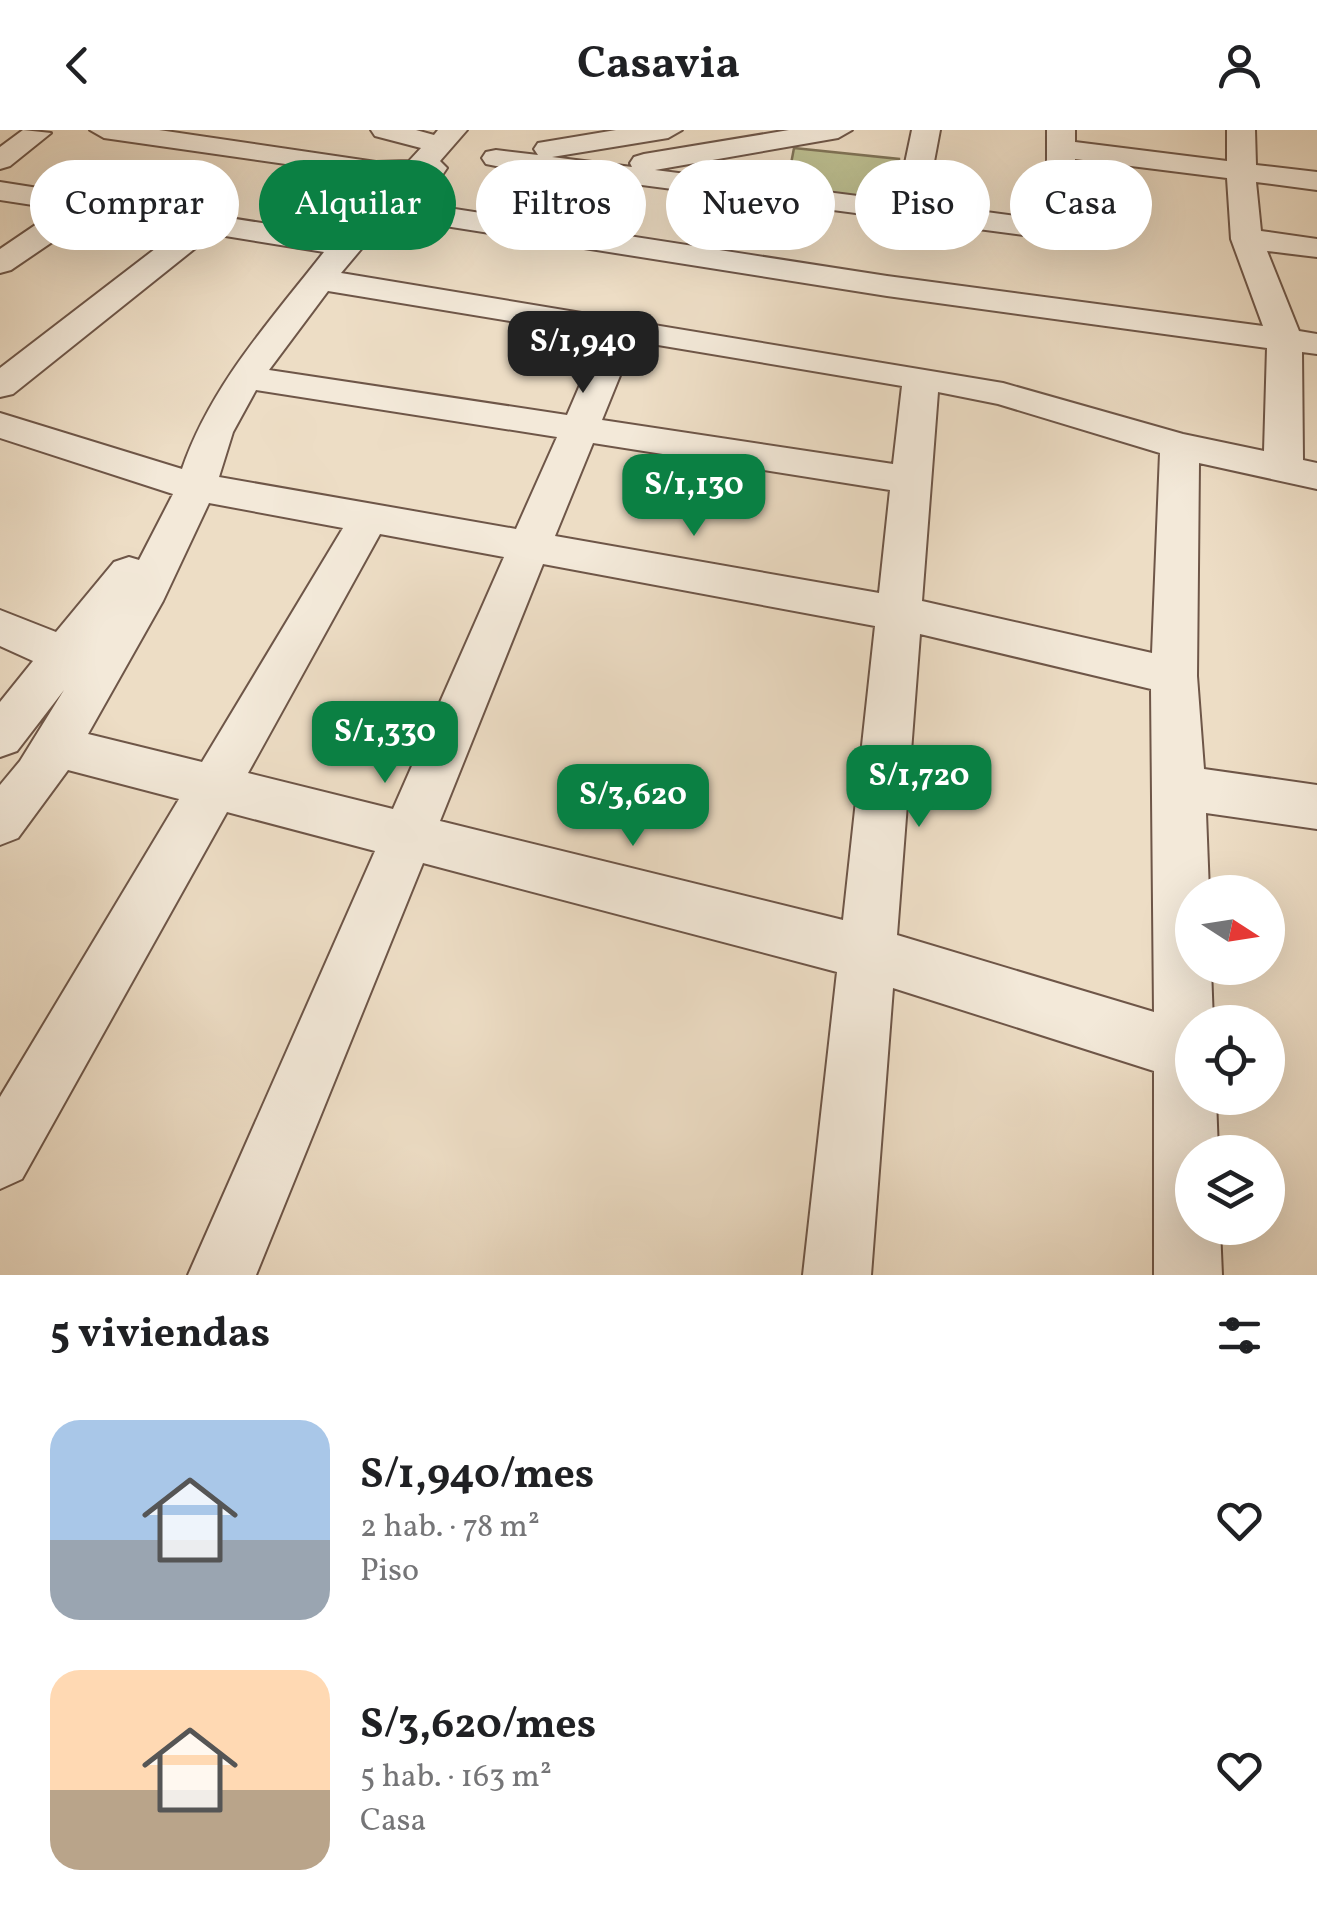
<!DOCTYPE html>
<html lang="es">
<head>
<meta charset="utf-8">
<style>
  :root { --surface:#fff; --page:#f2f2f2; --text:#202124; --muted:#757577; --accent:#0b8043 }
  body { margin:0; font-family:Vollkorn,serif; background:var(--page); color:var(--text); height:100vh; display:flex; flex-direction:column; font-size:38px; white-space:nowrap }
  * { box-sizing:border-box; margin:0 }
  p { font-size:32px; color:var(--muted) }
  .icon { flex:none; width:55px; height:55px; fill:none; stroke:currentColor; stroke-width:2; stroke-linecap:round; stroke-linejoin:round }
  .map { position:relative; height:1145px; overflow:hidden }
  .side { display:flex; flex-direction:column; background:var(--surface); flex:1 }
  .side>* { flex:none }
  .banner { position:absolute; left:30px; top:30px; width:1258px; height:90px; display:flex; gap:20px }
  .needle { width:65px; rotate:102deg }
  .tools { position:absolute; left:1175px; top:745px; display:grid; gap:20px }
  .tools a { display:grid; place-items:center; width:110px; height:110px; border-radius:50%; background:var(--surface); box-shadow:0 10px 40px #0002; font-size:50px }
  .price { position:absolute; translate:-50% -85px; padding:0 22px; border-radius:20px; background:var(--accent); color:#fff; font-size:32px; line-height:65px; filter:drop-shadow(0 2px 5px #0008) }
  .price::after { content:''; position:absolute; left:50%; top:60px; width:30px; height:22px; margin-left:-15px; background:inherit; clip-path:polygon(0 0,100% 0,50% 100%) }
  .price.on { background:#222; color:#fff }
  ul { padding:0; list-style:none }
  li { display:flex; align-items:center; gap:30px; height:250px; padding:0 50px }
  li span { display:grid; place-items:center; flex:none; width:280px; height:200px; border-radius:30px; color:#555 }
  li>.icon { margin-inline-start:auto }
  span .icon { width:120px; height:120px; fill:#fffc; stroke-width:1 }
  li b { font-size:42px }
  h2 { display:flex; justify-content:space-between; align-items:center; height:120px; padding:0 50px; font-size:42px }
  .pill { padding:0 35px; border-radius:45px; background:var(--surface); box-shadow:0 10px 40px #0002; font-size:35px; line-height:90px }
  .pill.on { background:var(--accent); color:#fff }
  header { display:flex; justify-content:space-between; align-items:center; height:130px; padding:0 50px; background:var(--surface); font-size:45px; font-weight:700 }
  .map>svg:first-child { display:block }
</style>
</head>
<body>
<header><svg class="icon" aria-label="back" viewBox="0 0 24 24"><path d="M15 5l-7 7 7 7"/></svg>Casavia<svg class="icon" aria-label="person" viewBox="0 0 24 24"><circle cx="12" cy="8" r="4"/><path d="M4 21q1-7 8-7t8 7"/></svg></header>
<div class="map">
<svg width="1317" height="1145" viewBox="0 0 1317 1145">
  <rect width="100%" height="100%" fill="#edddc5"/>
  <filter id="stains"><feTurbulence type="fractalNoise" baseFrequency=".002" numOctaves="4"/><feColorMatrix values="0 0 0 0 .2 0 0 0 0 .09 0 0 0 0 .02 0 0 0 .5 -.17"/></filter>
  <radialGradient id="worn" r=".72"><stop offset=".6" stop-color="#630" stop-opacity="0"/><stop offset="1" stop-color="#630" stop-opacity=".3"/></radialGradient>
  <path fill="#bdbf91" stroke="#807458" stroke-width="2.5" d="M794 18 899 29 901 74 786 60Z"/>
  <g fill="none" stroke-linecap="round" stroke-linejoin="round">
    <defs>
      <path id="minor" d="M23 0 51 3 10 36 0 39V17Z
        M90 0H159L376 32 409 31 421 18 375 6 371 0H416L434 5 438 0H467L440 31 447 38 443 44 425 47 403 71 887 146 1263 196 1231 109 1227 48 1075 29 1077 101 1073 108 1062 110 496 36 486 34 482 28 486 22 496 20 538 25 534 19 538 13 616 0H682L668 8 552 27 632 37 630 33 634 27 644 24 789 0H852L838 8 655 40 897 71 912 0H940L926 74 1047 90V0H1075V12L1227 31V0H1255L1256 35 1317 42V60L1256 52 1261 101 1317 109V127L1267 121 1299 201 1317 204V224L1302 222 1303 330 1317 333V359L1199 333 1197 546 1204 639 1317 655V699L1206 683 1209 762H1192V838H1211L1213 892H1192V968H1216L1218 1022H1192V1098H1220L1222 1145H1154V941L893 858 871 1145H803L837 842 423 733 256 1145H188L375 721 227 682 22 1049 0 1059V967L179 669 68 640 18 708 0 715V655L20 631 64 560 17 621 0 627V572L33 531 0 516V480L56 502 114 432 129 427 139 430 173 364 0 308V283L182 339C211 255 270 191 324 122L213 104 13 264 0 267V238L181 99 92 85 11 140 0 143V119L59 79 0 70V52L338 105 391 49 104 8ZM388 87 887 166 1267 218 1264 321 1183 304 1003 253 341 143ZM328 161 601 206 567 285 269 240ZM634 211 902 256 893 334 602 290ZM256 260 557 307 516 399 219 347 233 302ZM938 262 998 274 1160 323 1152 523 922 471ZM593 313 890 360 879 463 555 406ZM209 373 343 398 202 632 88 604 163 471ZM380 404 504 427 393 679 248 643ZM543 434 875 496 843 790 440 691ZM920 504 1151 559 1154 882 897 805Z"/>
    </defs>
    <use href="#minor" stroke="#6e5648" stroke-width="4"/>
    <use href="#minor" fill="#f3e9d9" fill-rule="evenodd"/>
  </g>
  <rect width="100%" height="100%" filter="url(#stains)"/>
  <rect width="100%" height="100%" fill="url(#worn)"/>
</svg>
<div class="tools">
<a><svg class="needle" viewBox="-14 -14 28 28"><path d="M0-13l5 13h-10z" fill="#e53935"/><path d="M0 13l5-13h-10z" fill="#757577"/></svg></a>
<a><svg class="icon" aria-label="locate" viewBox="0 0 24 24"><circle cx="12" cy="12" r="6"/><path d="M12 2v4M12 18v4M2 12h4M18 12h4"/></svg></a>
<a><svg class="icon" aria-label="layers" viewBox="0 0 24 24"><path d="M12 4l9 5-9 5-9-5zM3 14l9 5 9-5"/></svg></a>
</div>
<b class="price on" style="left:583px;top:266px">S/1,940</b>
<b class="price" style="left:694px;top:409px">S/1,130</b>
<b class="price" style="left:385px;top:656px">S/1,330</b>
<b class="price" style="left:919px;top:700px">S/1,720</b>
<b class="price" style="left:633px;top:719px">S/3,620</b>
<div class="banner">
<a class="pill">Comprar</a>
<a class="pill on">Alquilar</a>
<a class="pill">Filtros</a>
<a class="pill">Nuevo</a>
<a class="pill">Piso</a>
<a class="pill">Casa</a>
</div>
</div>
<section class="side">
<h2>5 viviendas<svg class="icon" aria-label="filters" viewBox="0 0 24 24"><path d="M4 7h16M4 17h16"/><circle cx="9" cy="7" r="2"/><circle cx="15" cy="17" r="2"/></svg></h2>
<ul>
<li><span style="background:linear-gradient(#a9c7e8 60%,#9aa5b1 0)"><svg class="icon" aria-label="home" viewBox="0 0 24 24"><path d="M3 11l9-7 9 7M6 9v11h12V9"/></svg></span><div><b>S/1,940/mes</b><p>2 hab. · 78 m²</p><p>Piso</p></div><svg class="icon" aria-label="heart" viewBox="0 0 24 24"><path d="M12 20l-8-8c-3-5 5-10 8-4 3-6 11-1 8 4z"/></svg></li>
<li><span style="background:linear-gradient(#ffd9b3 60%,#b9a48a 0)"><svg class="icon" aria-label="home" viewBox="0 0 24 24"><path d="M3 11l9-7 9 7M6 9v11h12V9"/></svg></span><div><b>S/3,620/mes</b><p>5 hab. · 163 m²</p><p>Casa</p></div><svg class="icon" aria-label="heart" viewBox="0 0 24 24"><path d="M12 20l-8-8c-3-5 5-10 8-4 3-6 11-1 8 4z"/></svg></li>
</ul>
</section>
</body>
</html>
